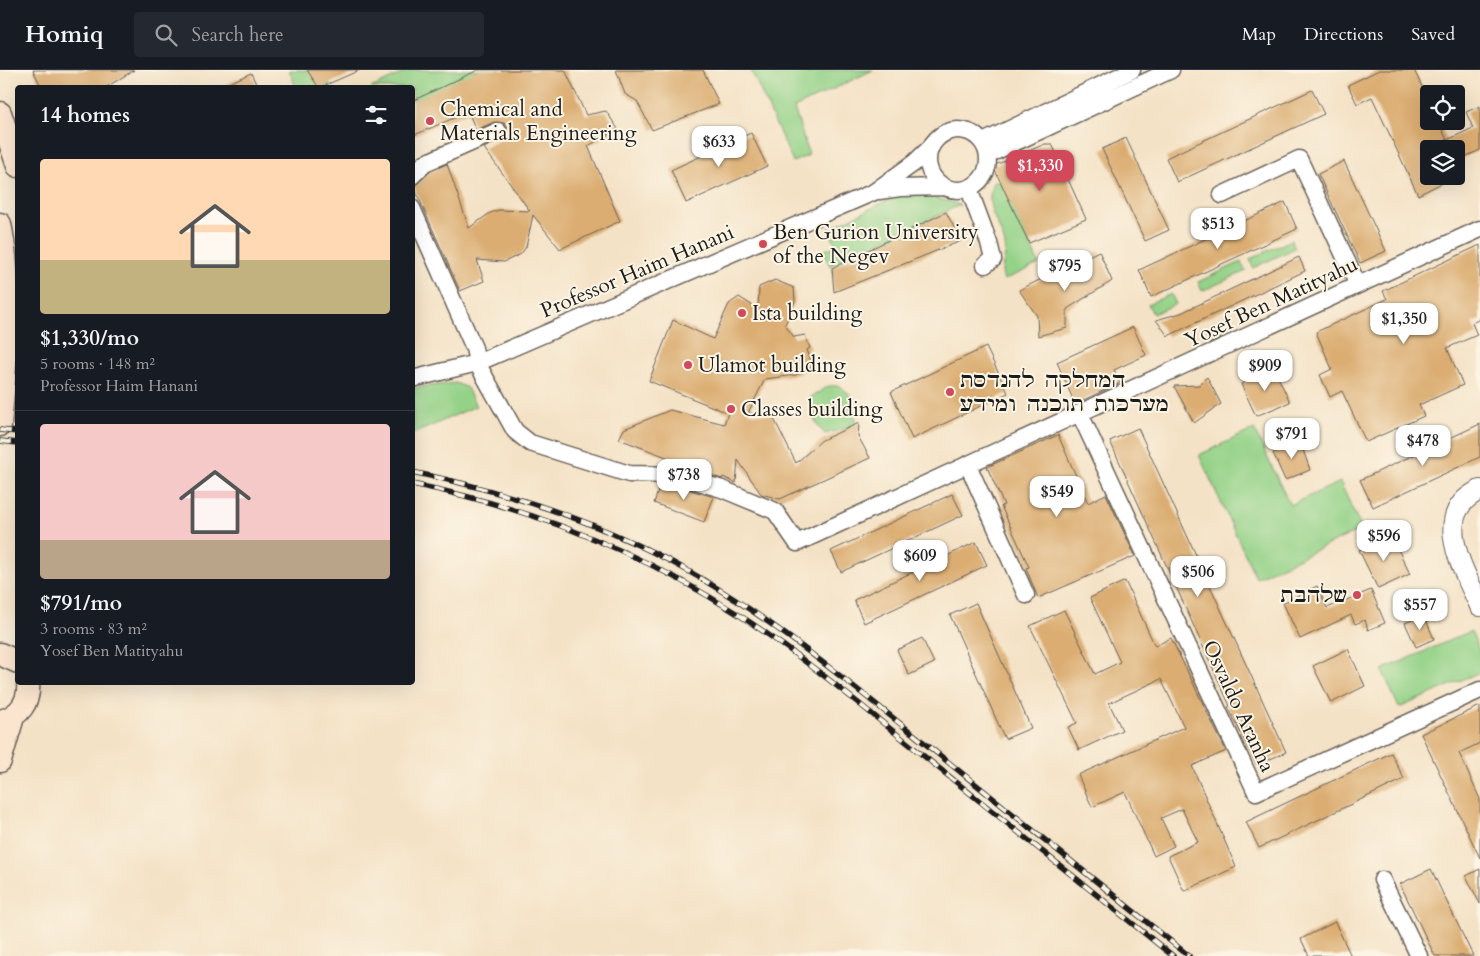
<!DOCTYPE html>
<html lang="en">
<head>
<meta charset="utf-8">
<style>
  :root { --surface:#171b24; --page:#242831; --text:#f1f3f6; --muted:#9ea1a6; --line:#363941; --accent:#d1495b }
  body { margin:0; font-family:Cardo,"Frank Ruhl Libre",serif; background:var(--page); color:var(--text); height:100vh; display:flex; flex-direction:column; font-size:19px; white-space:nowrap }
  * { box-sizing:border-box; margin:0 }
  p { font-size:16px; color:var(--muted) }
  .icon { flex:none; width:28px; height:28px; fill:none; stroke:currentColor; stroke-width:2; stroke-linecap:round; stroke-linejoin:round }
  .map { position:relative; flex:1; overflow:hidden }
  .drawer { position:absolute; left:15px; top:15px; width:400px; height:600px; display:flex; flex-direction:column; background:var(--surface); border-radius:5px; box-shadow:0 5px 20px #0002 }
  .drawer>* { flex:none }
  .controls { position:absolute; left:1420px; top:15px; display:grid; gap:10px }
  .controls a { display:grid; place-items:center; width:45px; height:45px; border-radius:5px; background:var(--surface); box-shadow:0 5px 20px #0002; font-size:25px }
  .price { position:absolute; translate:-50% -42px; padding:0 11px; border-radius:10px; background:#fff; color:#222; font-size:16px; line-height:32px; filter:drop-shadow(0 1px 2px #0008) }
  .price::after { content:''; position:absolute; left:50%; top:30px; width:15px; height:11px; margin-left:-8px; background:inherit; clip-path:polygon(0 0,100% 0,50% 100%) }
  .price.on { background:var(--accent); color:#fff }
  ul { padding:0; list-style:none }
  li { display:grid; align-content:center; gap:10px; height:265px; padding:0 25px }
  li+li { border-top:1px solid var(--line) }
  li span { display:grid; place-items:center; height:155px; border-radius:5px; color:#555 }
  li>.icon { margin-inline-start:auto }
  span .icon { width:90px; height:90px; fill:#fffc; stroke-width:1 }
  li b { font-size:21px }
  h2 { display:flex; justify-content:space-between; align-items:center; height:60px; padding:0 25px; font-size:21px }
  header { display:flex; align-items:center; gap:30px; box-sizing:border-box; height:70px; padding:0 25px; background:var(--surface); border-bottom:1px solid var(--line) }
  header strong { font-size:24px }
  nav { display:flex; gap:28px; margin-inline-start:auto; font-size:18px }
  .search { width:350px; height:45px; background:var(--page); display:flex; align-items:center; gap:12px; box-sizing:border-box; padding:0 18px; border-radius:5px; color:var(--muted); font-size:19px }
  .map>svg:first-child { display:block }
</style>
</head>
<body>
<header>
<strong>Homiq</strong>
<div class="search"><svg class="icon" aria-label="search" viewBox="0 0 24 24"><circle cx="10" cy="10" r="6"/><path d="M15 15l6 6"/></svg>Search here</div>
<nav><a>Map</a><a>Directions</a><a>Saved</a></nav>
</header>
<div class="map">
<svg width="1480" height="886" viewBox="0 0 1480 886">
  <rect width="100%" height="100%" fill="#fcf5e5"/>
  <filter id="ink" filterUnits="userSpaceOnUse"><feTurbulence type="fractalNoise" baseFrequency=".02" numOctaves="2"/><feDisplacementMap in="SourceGraphic" scale="10" xChannelSelector="R" yChannelSelector="G"/><feConvolveMatrix kernelMatrix="1 2 1 2 8 2 1 2 1" color-interpolation-filters="sRGB"/></filter>
  <filter id="wash" filterUnits="userSpaceOnUse"><feTurbulence type="fractalNoise" baseFrequency=".0096" numOctaves="4" result="noise"/><feDisplacementMap in="SourceGraphic" scale="20" xChannelSelector="R" yChannelSelector="G"/><feGaussianBlur stdDeviation="1.12" result="paint"/><feColorMatrix in="noise" values="0 0 0 0 0 0 0 0 0 0 0 0 0 0 0 0 0 1.4 0 .05"/><feComposite in="paint" operator="in"/></filter>
  <g filter="url(#wash)">
    <rect width="100%" height="100%" fill="#f4e2c6"/>
    <path fill="#94d288" stroke="#587752" d="M289 0H323L331 17H296Z
      M409 0H499L413 40 412 18H371Z
      M751 0H806L808 4 816 0H873L794 38 809 85 793 92Z
      M1000 109 1039 194 1004 210C998 197 1008 187 1005 175 999 150 985 142 992 114Z
      M903 123 923 124 960 135 830 196 823 181 836 175 828 159Z
      M1291 170 1295 178 1253 198 1250 189Z
      M1241 192 1246 201 1202 221 1198 212Z
      M1171 224 1176 234 1153 244 1148 234Z
      M456 313 467 318 476 336 413 364V318Z
      M829 316H839L851 325 856 351 848 358 825 364C815 355 809 340 811 327Z
      M1254 359 1290 435 1340 412 1362 459 1256 508 1199 385Z
      M1471 561 1480 583V602L1399 638 1382 600Z"/>
    <g id="blocks">
      <path fill="#dbad72" d="M33 0H134L105 18H42Z
        M307 0H360L319 18Z
        M478 0H565L586 45 606 41 618 59 588 76 620 151 560 179 533 145 526 177 521 184 504 192 477 190 484 211 460 221 414 117 431 101 447 94 469 158 490 143 499 140 530 141 484 78 506 67 507 57 504 53 494 52 476 60 468 42 412 66V31Z
        M616 0H703L719 34 652 60 637 31 625 24Z
        M1379 0H1414L1429 31V51H1438L1447 70 1473 58 1466 42 1480 36V80L1456 91V79H1429V106H1456L1418 125 1372 27 1357 34 1348 15Z
        M251 3 258 18H218Z
        M1312 20 1324 44 1177 112 1166 88Z
        M751 63 767 96 686 133 671 100Z
        M1126 68 1169 160 1145 171 1102 79Z
        M1045 74H1052L1086 149 1029 173 993 96Z
        M1344 91 1386 181 1360 193 1318 104Z
        M1285 132 1297 159 1151 227 1139 200Z
        M946 142 961 171 834 222 832 198Z
        M1480 175V249L1472 253 1477 265 1447 278 1463 315 1419 335 1424 346 1366 372 1342 321 1330 327 1320 305 1332 299 1316 262 1387 229 1383 221Z
        M1099 181 1112 211 1067 239V258L1038 266 1037 246 1019 220Z
        M1299 187 1305 201 1168 266 1156 250 1181 243Z
        M775 210 794 218 795 231 785 255 794 267 805 265 810 278 807 280 813 296 796 305 765 309 748 343 772 345 796 393 822 370 859 353 858 366 870 388 780 429 761 424 738 390 736 413 723 407 722 409 679 395H667L669 388 619 369 624 359 670 340 724 354 728 343 649 311 673 250 713 269 729 234 739 227 758 239 759 217Z
        M1133 257 1146 285 1114 300 1120 313 1075 334 1057 292Z
        M986 277 1008 323 912 369 891 322Z
        M1273 297 1290 332 1256 346 1241 314Z
        M1207 307 1221 334 1194 353 1174 316 1199 315Z
        M1480 354V387L1373 437 1360 410Z
        M1138 358 1286 682 1257 695 1228 637 1230 636 1110 371Z
        M1058 365 1088 433 1106 424 1135 486 1038 528 1026 498 1029 497 1001 436 1004 435 987 397Z
        M1299 368 1310 400 1285 410 1273 383Z
        M660 415H674L714 427 704 452 654 433Z
        M952 424 963 445 841 502 831 481Z
        M1391 465 1410 504 1378 519 1359 480Z
        M976 472 987 495 864 553 854 530Z
        M1125 511 1155 576 1171 568 1226 681 1192 696 1236 797 1184 821 1168 786 1198 772 1182 739 1161 748 1174 776 1154 786 1125 722 1092 737 1078 705 1184 657 1161 609 1109 633 1122 660 1079 680 1068 657 1077 653 1030 556 1064 540 1095 604 1120 592 1090 528Z
        M1317 516 1327 538 1371 520 1385 553 1368 560 1365 550 1355 554 1351 545 1300 569 1283 533Z
        M976 533 1031 658 1005 669 950 545Z
        M1424 545 1434 569 1416 577 1405 553Z
        M922 568 934 593 909 605 897 580Z
        M1348 579 1365 616 1331 633 1313 596Z
        M1480 636V673L1459 683 1480 729V788L1421 664Z
        M1391 683 1404 709 1259 778 1246 752Z
        M1431 799 1473 886H1435L1400 814Z
        M1480 799V834L1466 806Z
        M1335 852 1351 886H1309L1301 869Z"/>
    </g>
  </g>
  <g filter="url(#ink)">
    <use href="#blocks" fill-opacity="0" stroke="#686158" stroke-width="1"/>
    <g fill="none" stroke-linecap="round" stroke-linejoin="round">
      <defs>
        <path id="minor" d="M928 90a30 30 0 1 1 60 0a30 30 0 1 1-60 0Z
          M983 72 1132 0
          M988 85 1171 0
          M412 106 425 93 498 61
          M969 119 989 173 993 189 985 195
          M879 121 900 118 944 117
          M1222 125 1299 89 1358 215
          M412 138 474 278 477 293 515 361 530 373 629 404 676 405 722 419 775 441 797 473 1480 159
          M412 309 477 293 874 122 914 93 931 77
          M1080 344 1256 722 1480 620
          M968 395 1026 525
          M1382 810 1419 886"/>
        <path id="tertiary" d="M1480 420C1429 444 1464 500 1480 536"/>
        <path id="secondary" d="M0 43 18 96
          M0 154C13 215 6 293 0 355
          M0 584 18 592
          M0 651C19 647 30 632 28 612
          M0 691 13 647"/>
      </defs>
      <use href="#minor" stroke="#686158" stroke-width="19"/>
      <use href="#tertiary" stroke="#686158" stroke-width="22"/>
      <use href="#secondary" stroke="#686158" stroke-width="25"/>
      <use href="#minor" stroke="#fff" stroke-width="16"/>
      <use href="#tertiary" stroke="#fff" stroke-width="20"/>
      <use href="#secondary" stroke="#fbe5cf" stroke-width="22"/>
      <defs>
        <path id="rail" d="M0 360 18 362
          M0 371 18 373
          M412 402C490 418 566 441 638 475 741 523 829 597 917 667 1008 740 1098 813 1189 886
          M412 414C528 437 637 480 736 543 806 588 870 643 935 695 1014 759 1093 822 1173 886"/>
      </defs>
      <use href="#rail" stroke="#1c1c1c" stroke-width="5.5"/>
      <use href="#rail" stroke="#fcf5e5" stroke-width="4" stroke-dasharray="11" stroke-linecap="butt"/>
    </g>
  </g>
  <g fill="#d1495b" stroke="#fcf5e5" stroke-width="2">
    <circle cx="430" cy="51" r="5"/>
    <circle cx="763" cy="174" r="5"/>
    <circle cx="742" cy="243" r="5"/>
    <circle cx="688" cy="295" r="5"/>
    <circle cx="950" cy="322" r="5"/>
    <circle cx="731" cy="339" r="5"/>
    <circle cx="1357" cy="525" r="5"/>
  </g>
  <g text-anchor="middle" stroke-width="4" stroke-linejoin="round" paint-order="stroke">
    <g font-size="21" fill="#1c1c1c" stroke="#fcf5e5" text-anchor="start">
      <text x="440" y="46">Chemical and<tspan x="440" dy="24">Materials Engineering</tspan></text>
      <text x="773" y="169">Ben Gurion University<tspan x="773" dy="24">of the Negev</tspan></text>
      <text x="752" y="250">Ista building</text>
      <text x="698" y="302">Ulamot building</text>
      <text x="960" y="317">המחלקה להנדסת<tspan x="960" dy="24">מערכות תוכנה ומידע</tspan></text>
      <text x="741" y="346">Classes building</text>
      <text x="1347" y="532" text-anchor="end">שלהבת</text>
    </g>
    <g font-size="21" fill="#1c1c1c" stroke="#fcf5e5">
      <text transform="translate(637 201) rotate(-23)" y="7">Professor Haim Hanani</text>
      <text transform="translate(1271 232) rotate(-25)" y="7">Yosef Ben Matityahu</text>
      <text transform="translate(1239 636) rotate(65)" y="7">Osvaldo Aranha</text>
    </g>
  </g>
</svg>
<div class="controls">
<a><svg class="icon" aria-label="locate" viewBox="0 0 24 24"><circle cx="12" cy="12" r="6"/><path d="M12 2v4M12 18v4M2 12h4M18 12h4"/></svg></a>
<a><svg class="icon" aria-label="layers" viewBox="0 0 24 24"><path d="M12 4l9 5-9 5-9-5zM3 14l9 5 9-5"/></svg></a>
</div>
<b class="price" style="left:719px;top:98px">$633</b>
<b class="price on" style="left:1040px;top:122px">$1,330</b>
<b class="price" style="left:1218px;top:180px">$513</b>
<b class="price" style="left:1065px;top:222px">$795</b>
<b class="price" style="left:1404px;top:275px">$1,350</b>
<b class="price" style="left:1265px;top:322px">$909</b>
<b class="price" style="left:1292px;top:390px">$791</b>
<b class="price" style="left:1423px;top:397px">$478</b>
<b class="price" style="left:684px;top:431px">$738</b>
<b class="price" style="left:1057px;top:448px">$549</b>
<b class="price" style="left:1384px;top:492px">$596</b>
<b class="price" style="left:920px;top:512px">$609</b>
<b class="price" style="left:1198px;top:528px">$506</b>
<b class="price" style="left:1420px;top:561px">$557</b>
<section class="drawer">
<h2>14 homes<svg class="icon" aria-label="filters" viewBox="0 0 24 24"><path d="M4 7h16M4 17h16"/><circle cx="9" cy="7" r="2"/><circle cx="15" cy="17" r="2"/></svg></h2>
<ul>
<li><span style="background:linear-gradient(#ffd9b3 65%,#c2b280 0)"><svg class="icon" aria-label="home" viewBox="0 0 24 24"><path d="M3 11l9-7 9 7M6 9v11h12V9"/></svg></span><div><b>$1,330/mo</b><p>5 rooms · 148 m²</p><p>Professor Haim Hanani</p></div></li>
<li><span style="background:linear-gradient(#f6c9c9 75%,#b9a48a 0)"><svg class="icon" aria-label="home" viewBox="0 0 24 24"><path d="M3 11l9-7 9 7M6 9v11h12V9"/></svg></span><div><b>$791/mo</b><p>3 rooms · 83 m²</p><p>Yosef Ben Matityahu</p></div></li>
</ul>
</section>
</div>
</body>
</html>
